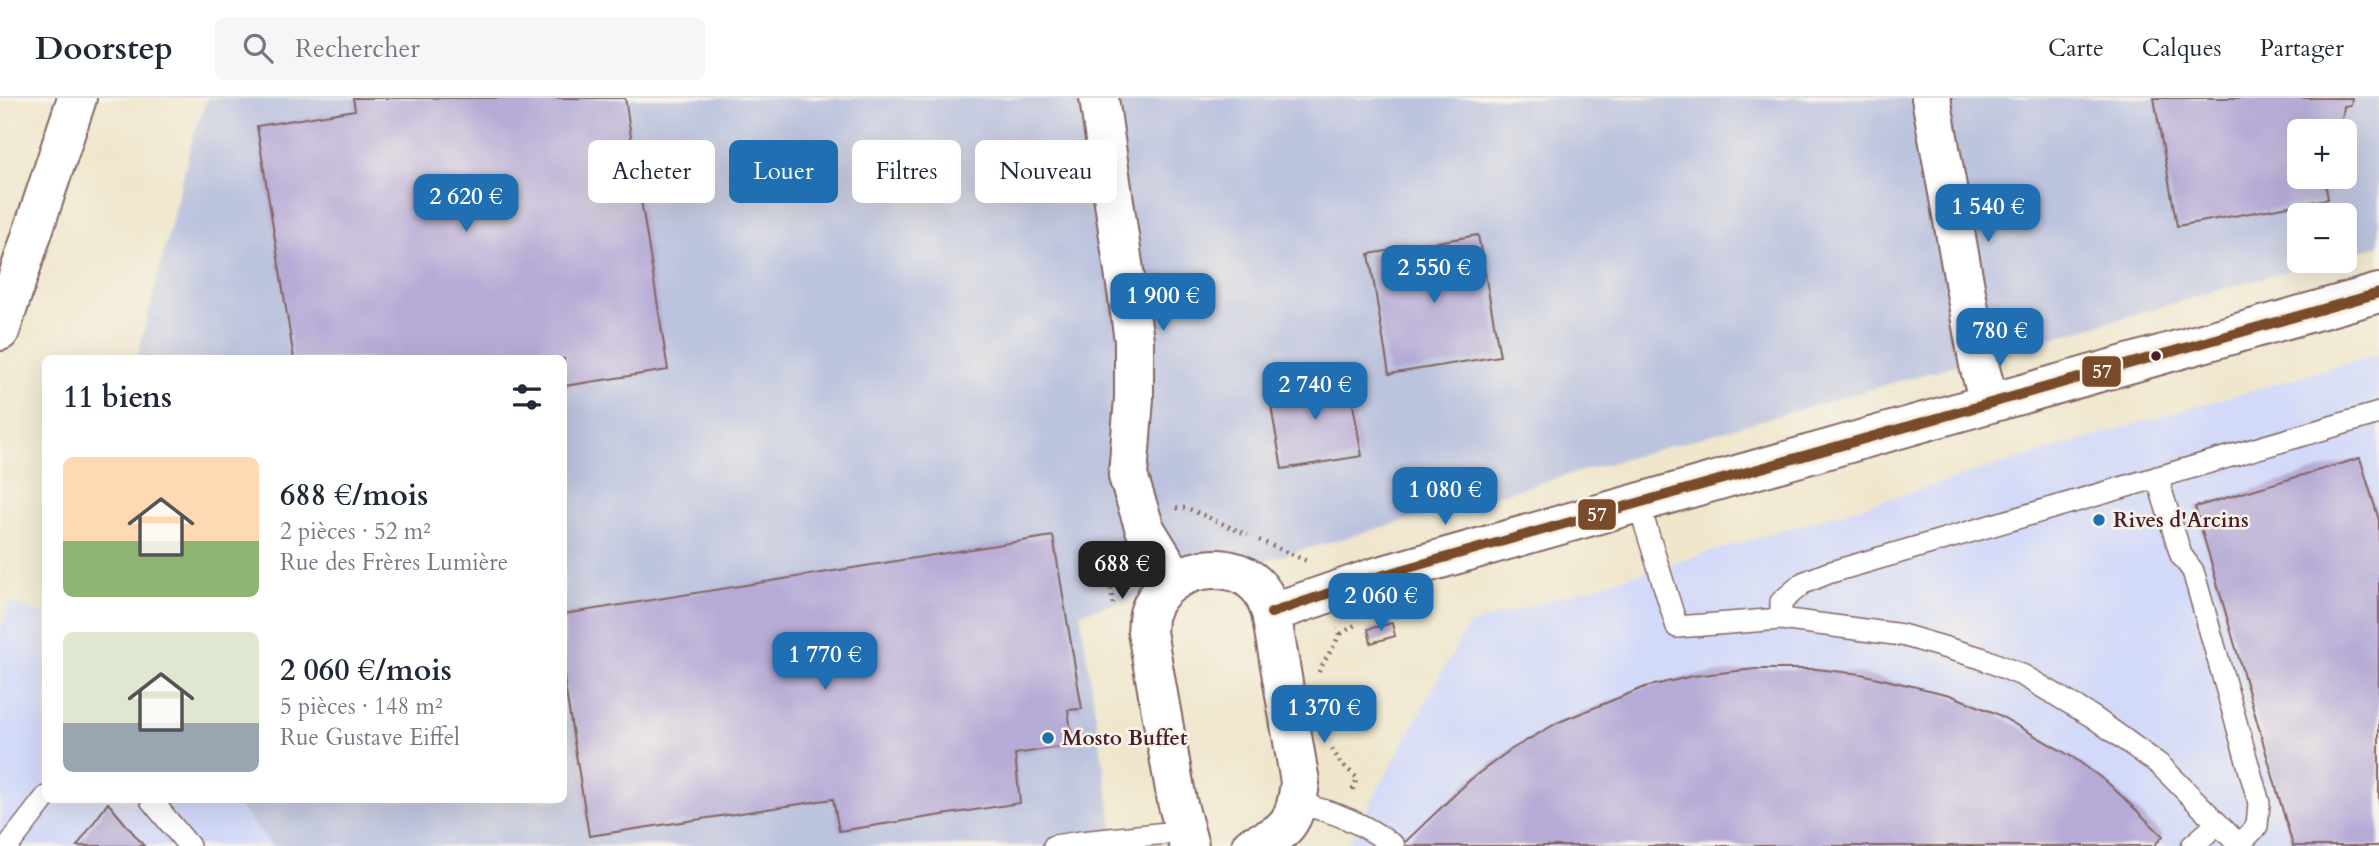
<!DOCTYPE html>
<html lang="fr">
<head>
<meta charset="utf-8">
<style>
  :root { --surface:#fff; --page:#f6f6f7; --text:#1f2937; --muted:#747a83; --line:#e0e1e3; --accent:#1f6fb2 }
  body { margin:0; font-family:Cardo,serif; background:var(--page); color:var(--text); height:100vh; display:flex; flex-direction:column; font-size:26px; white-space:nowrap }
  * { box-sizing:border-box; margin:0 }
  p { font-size:23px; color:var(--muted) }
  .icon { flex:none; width:38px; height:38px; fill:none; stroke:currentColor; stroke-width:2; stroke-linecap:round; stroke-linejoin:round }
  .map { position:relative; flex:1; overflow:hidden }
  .sheet { position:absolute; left:42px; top:257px; width:525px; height:448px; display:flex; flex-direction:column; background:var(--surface); border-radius:10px; box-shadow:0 7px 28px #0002 }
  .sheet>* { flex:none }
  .guide { position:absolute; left:588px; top:42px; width:665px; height:63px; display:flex; gap:14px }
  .buttons { position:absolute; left:2287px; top:21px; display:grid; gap:14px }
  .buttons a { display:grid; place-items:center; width:70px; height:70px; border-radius:10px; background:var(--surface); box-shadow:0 7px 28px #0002; font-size:35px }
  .price { position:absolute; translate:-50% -60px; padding:0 16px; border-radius:14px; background:var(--accent); color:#fff; font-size:23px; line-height:46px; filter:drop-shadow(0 2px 4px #0008) }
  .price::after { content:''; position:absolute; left:50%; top:42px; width:21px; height:16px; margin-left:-10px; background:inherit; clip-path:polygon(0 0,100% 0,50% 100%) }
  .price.current { background:#222; color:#fff }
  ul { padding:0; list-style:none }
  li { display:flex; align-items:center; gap:21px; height:175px; padding:0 21px }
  li span { display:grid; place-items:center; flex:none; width:196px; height:140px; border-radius:10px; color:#555 }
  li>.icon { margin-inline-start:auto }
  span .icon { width:84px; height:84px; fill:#fffc; stroke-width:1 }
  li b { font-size:30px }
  h2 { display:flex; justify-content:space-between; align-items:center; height:84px; padding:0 21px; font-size:30px }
  .chip { padding:0 24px; border-radius:10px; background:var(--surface); box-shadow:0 7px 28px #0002; font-size:24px; line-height:63px }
  .chip.current { background:var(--accent); color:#fff }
  header { display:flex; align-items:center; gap:42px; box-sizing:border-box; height:98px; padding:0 35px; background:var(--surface); border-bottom:2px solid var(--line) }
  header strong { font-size:33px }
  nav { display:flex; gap:38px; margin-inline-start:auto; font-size:24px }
  .search { width:490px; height:63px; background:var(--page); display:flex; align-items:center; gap:18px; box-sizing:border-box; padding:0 24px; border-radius:10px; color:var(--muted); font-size:26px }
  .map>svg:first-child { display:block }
</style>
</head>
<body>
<header>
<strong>Doorstep</strong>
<div class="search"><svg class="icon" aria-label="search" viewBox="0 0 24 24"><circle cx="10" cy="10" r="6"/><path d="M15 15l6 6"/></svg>Rechercher</div>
<nav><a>Carte</a><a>Calques</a><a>Partager</a></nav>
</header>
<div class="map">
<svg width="2379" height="748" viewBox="0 0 2379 748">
  <rect width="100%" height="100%" fill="#f7f3e8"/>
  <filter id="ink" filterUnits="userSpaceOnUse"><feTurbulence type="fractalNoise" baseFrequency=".0143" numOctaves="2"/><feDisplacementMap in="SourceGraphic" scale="14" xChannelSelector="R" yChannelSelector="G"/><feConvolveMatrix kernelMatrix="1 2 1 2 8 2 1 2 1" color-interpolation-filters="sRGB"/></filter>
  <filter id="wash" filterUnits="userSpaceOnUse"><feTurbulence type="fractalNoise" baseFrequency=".00686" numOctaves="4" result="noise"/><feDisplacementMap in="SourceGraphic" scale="28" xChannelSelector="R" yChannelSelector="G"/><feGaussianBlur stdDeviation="1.57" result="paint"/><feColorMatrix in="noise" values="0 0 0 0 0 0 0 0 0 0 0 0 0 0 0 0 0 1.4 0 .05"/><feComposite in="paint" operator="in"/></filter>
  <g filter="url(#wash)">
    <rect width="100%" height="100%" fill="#efe6cc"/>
    <path fill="#d2d9f9" d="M2379 256V748H1347L1468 527 2169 316Z
      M9 505 45 516 46 702H234L272 748H0V534Z"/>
    <path fill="#bcc3de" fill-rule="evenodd" d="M208 0H2379V147L2345 157V117H2300V163H2323L1080 515 1116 748H272L234 702H564V261H137L194 35ZM2300 33H2345V79H2300Z"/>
    <g id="blocks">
      <path fill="#b6aad6" d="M353 0H625L668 272 564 288V261H294L257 28 355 12Z
        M2154 0H2352L2351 7 2344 8 2341 30 2300 33V79H2324L2328 101 2177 128Z
        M1478 137 1500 258 1389 276 1369 156Z
        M1348 278 1362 358 1282 371 1268 291Z
        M2360 360 2379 422V748H2293L2195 409Z
        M1053 438 1082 611 1068 612 1073 647 1015 656 1020 705 839 733 833 701 589 738 564 581V516Z
        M1392 525 1395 538 1371 545 1368 531Z
        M1755 571H1816L1861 576 1950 597 1995 615 2074 660 2108 685 2163 738 2154 748H1401L1471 681 1510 652 1559 624 1645 589 1693 578Z
        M108 705 144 748H77Z"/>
    </g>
  </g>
  <g filter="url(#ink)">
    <use href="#blocks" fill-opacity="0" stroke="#846563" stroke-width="2"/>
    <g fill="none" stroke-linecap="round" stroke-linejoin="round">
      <defs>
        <path id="service" d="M2157 379 2181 457 2193 473 2259 705 2257 728 2239 747
          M1638 404 1677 529 1781 521 1902 537 1981 560 2024 578 2093 619 2160 667 2240 748
          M1781 521V504L1803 485 1828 475 2379 315
          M151 702 189 748
          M1298 706C1335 713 1365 726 1394 748
          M8 748 46 699
          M1054 748 1081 744
          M1081 748V744L1186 733
          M2192 748 2217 726"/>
        <path id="minor" d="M1099 0 1134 242V300L1128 378 1145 431 1176 481
          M1931 0 1979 267 1989 304"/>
        <path id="tertiary" d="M1271 515 1373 480 2379 195
          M1189 748 1177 703 1147 534C1148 528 1147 519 1150 513 1165 469 1236 454 1263 495 1266 501 1269 509 1271 515L1300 684C1296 721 1288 736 1251 748"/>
        <path id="motorway" d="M0 233 77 0"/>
      </defs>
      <use href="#service" stroke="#846563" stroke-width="24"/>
      <use href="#minor" stroke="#846563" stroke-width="42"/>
      <use href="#tertiary" stroke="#846563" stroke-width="42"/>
      <use href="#motorway" stroke="#846563" stroke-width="42"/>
      <path stroke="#846563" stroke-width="4.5" stroke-dasharray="2 5" stroke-linecap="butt" d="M1176 410H1187L1248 437
        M1259 442 1309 464
        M1113 506 1106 457 1116 450
        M1341 536 1355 527
        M1319 574C1324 561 1342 540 1339 530
        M1332 651 1340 664 1357 680 1352 694"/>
      <use href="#service" stroke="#fff" stroke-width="21"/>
      <use href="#minor" stroke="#fff" stroke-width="38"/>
      <use href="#tertiary" stroke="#fff" stroke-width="38"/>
      <use href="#motorway" stroke="#fff" stroke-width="38"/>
      <defs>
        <path id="bus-1" d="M1271 515 1373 480 2379 195"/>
      </defs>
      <use href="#bus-1" stroke="#f7f3e8" stroke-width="16"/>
      <use href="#bus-1" stroke="#7a4b2a" stroke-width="10"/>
    </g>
  </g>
  <circle fill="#4a1f2b" stroke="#f7f3e8" stroke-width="2.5" cx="2156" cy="258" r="6"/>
  <g fill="#1f6fb2" stroke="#f7f3e8" stroke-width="2.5">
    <circle cx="2099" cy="422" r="7"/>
    <circle cx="1048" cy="640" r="7"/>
  </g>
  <g text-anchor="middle" stroke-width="5" stroke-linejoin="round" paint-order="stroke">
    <g font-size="21" font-weight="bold" fill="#4a1f2b" stroke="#f7f3e8" text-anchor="start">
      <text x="2113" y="429">Rives d'Arcins</text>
      <text x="1062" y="647">Mosto Buffet</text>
    </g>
  </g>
  <g stroke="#f7f3e8" stroke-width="2.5">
    <rect x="2081" y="257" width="41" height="33" rx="7" fill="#7a4b2a"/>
    <rect x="1577" y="400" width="40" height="33" rx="7" fill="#7a4b2a"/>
  </g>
  <g font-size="19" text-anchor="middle" font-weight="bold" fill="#fff">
    <text x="2102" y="280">57</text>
    <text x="1597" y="423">57</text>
  </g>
</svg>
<div class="buttons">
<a>+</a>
<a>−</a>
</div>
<b class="price" style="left:466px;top:136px">2 620 €</b>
<b class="price" style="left:1988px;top:146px">1 540 €</b>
<b class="price" style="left:1434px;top:207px">2 550 €</b>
<b class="price" style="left:1163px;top:235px">1 900 €</b>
<b class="price" style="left:2000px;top:270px">780 €</b>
<b class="price" style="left:1315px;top:324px">2 740 €</b>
<b class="price" style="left:1445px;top:429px">1 080 €</b>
<b class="price current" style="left:1122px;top:503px">688 €</b>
<b class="price" style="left:1381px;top:535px">2 060 €</b>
<b class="price" style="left:825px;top:594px">1 770 €</b>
<b class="price" style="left:1324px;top:647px">1 370 €</b>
<div class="guide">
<a class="chip">Acheter</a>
<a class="chip current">Louer</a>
<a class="chip">Filtres</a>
<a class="chip">Nouveau</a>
</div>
<section class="sheet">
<h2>11 biens<svg class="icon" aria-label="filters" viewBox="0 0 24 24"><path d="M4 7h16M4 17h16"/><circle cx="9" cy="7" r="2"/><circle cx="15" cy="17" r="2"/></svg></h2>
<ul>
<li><span style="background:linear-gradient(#ffd9b3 60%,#8fb573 0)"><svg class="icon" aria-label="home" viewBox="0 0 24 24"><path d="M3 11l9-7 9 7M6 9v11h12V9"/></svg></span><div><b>688 €/mois</b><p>2 pièces · 52 m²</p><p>Rue des Frères Lumière</p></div></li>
<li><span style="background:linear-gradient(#dfe7d0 65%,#9aa5b1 0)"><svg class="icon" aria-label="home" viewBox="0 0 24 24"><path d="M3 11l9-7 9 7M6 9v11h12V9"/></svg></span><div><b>2 060 €/mois</b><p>5 pièces · 148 m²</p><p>Rue Gustave Eiffel</p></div></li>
</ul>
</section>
</div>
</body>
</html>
